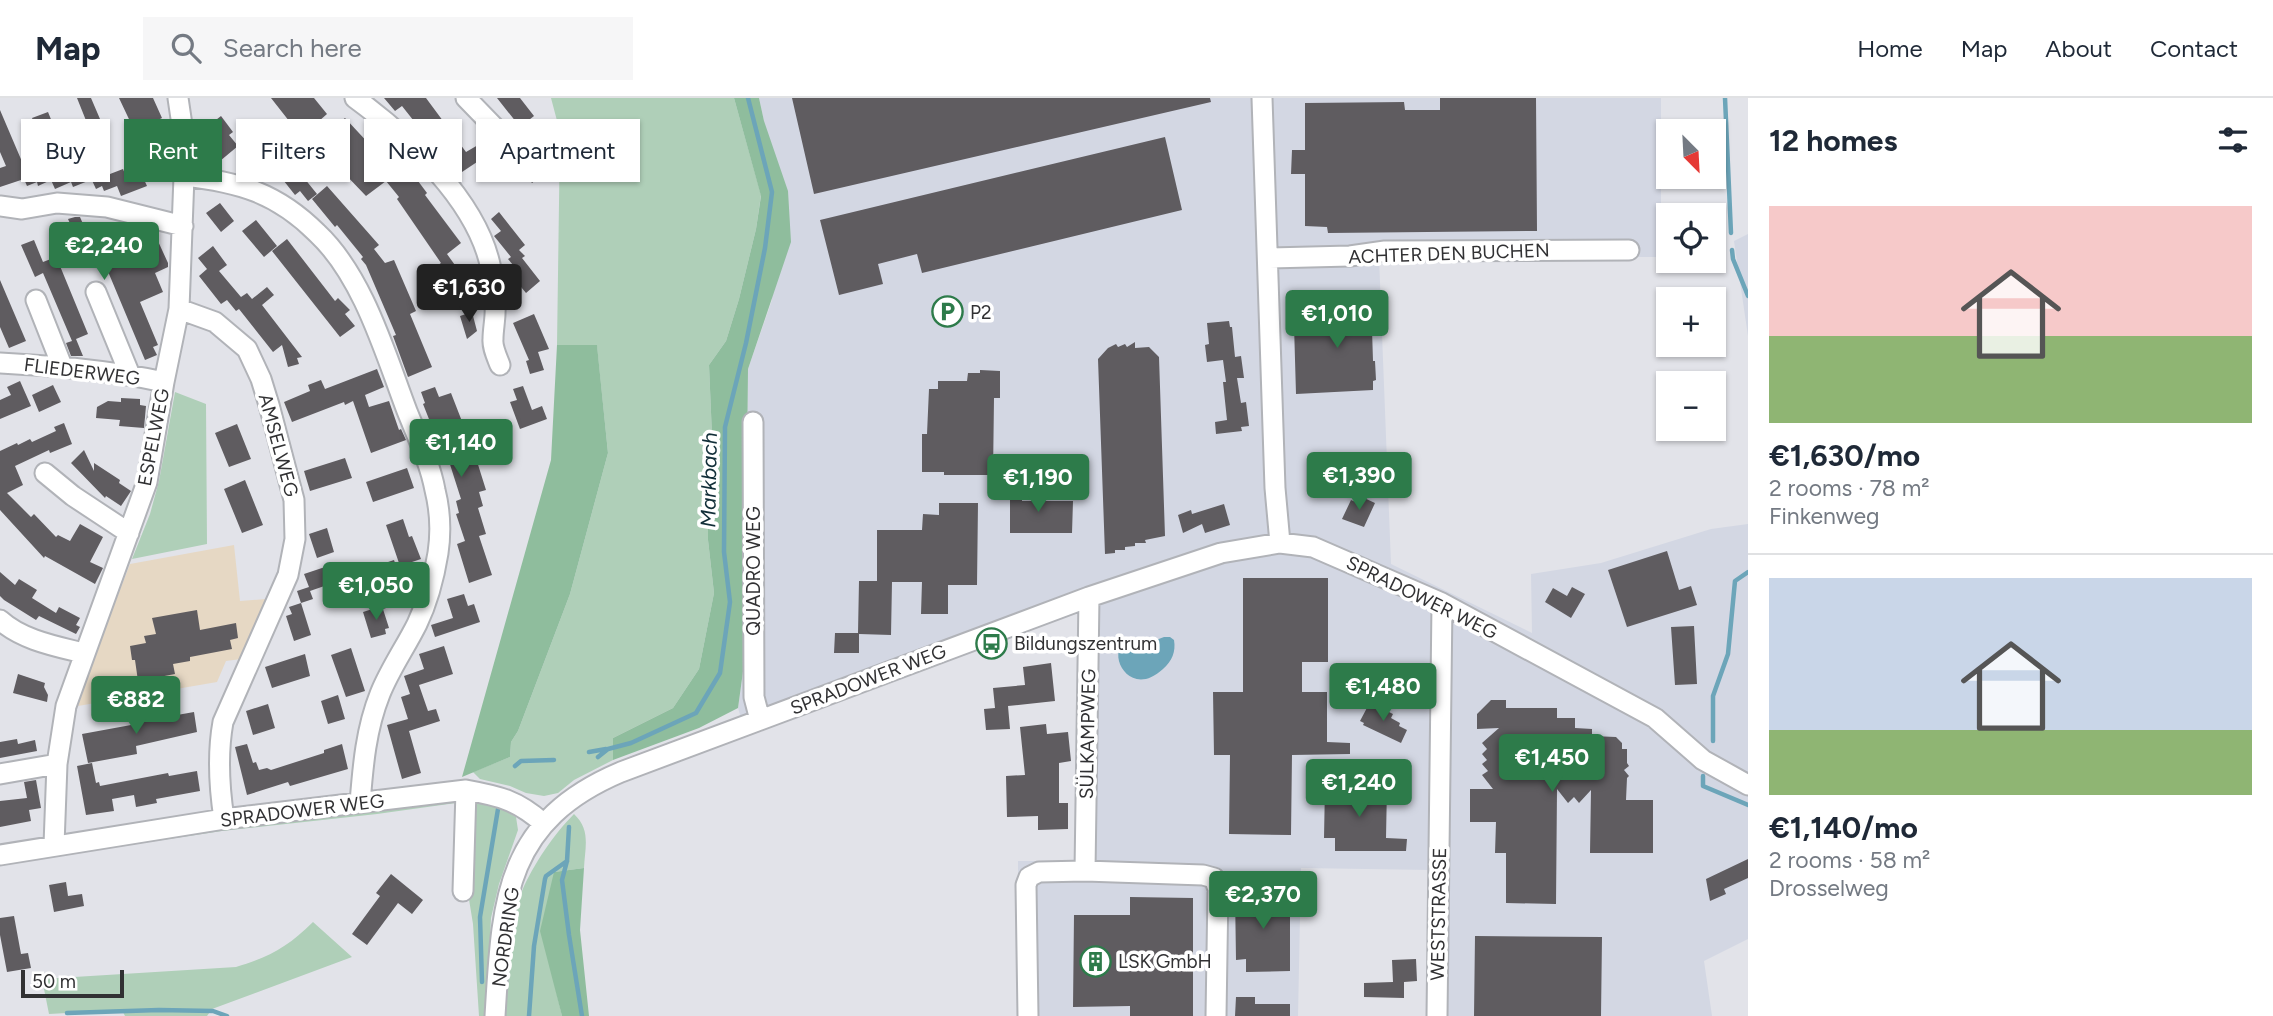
<!DOCTYPE html>
<html lang="en">
<head>
<meta charset="utf-8">
<style>
  :root { --surface:#fff; --page:#f6f6f7; --text:#1f2937; --muted:#747a83; --line:#e0e1e3; --accent:#2d7b4a }
  body { margin:0; font-family:Figtree,sans-serif; background:var(--page); color:var(--text); height:100vh; display:flex; flex-direction:column; font-size:26px; white-space:nowrap }
  * { box-sizing:border-box; margin:0 }
  p { font-size:23px; color:var(--muted) }
  .icon { flex:none; width:38px; height:38px; fill:none; stroke:currentColor; stroke-width:2; stroke-linecap:round; stroke-linejoin:round }
  .map { position:relative; flex:1; overflow:hidden }
  .side { display:flex; flex-direction:column; background:var(--surface); width:525px }
  .side>* { flex:none }
  .banner { position:absolute; left:21px; top:21px; width:665px; height:63px; display:flex; gap:14px }
  .needle { width:46px; rotate:156deg }
  .fabs { position:absolute; left:1656px; top:21px; display:grid; gap:14px }
  .fabs a { display:grid; place-items:center; width:70px; height:70px; border-radius:0px; background:var(--surface); box-shadow:0 2px 5px #0004; font-size:35px }
  .scale { position:absolute; left:21px; bottom:18px; width:103px; box-sizing:border-box; padding-left:7px; border:4px solid #313133; border-top:0; font-size:19px; line-height:24px; white-space:nowrap; color:#313133; -webkit-text-stroke:5px #fff; paint-order:stroke }
  .price { position:absolute; translate:-50% -60px; padding:0 16px; border-radius:7px; background:var(--accent); color:#fff; font-size:23px; line-height:46px; filter:drop-shadow(0 2px 4px #0008) }
  .price::after { content:''; position:absolute; left:50%; top:42px; width:21px; height:16px; margin-left:-10px; background:inherit; clip-path:polygon(0 0,100% 0,50% 100%) }
  .price.selected { background:#222; color:#fff }
  ul { padding:0; list-style:none }
  li { display:grid; align-content:center; gap:14px; height:371px; padding:0 21px }
  li+li { border-top:2px solid var(--line) }
  li span { display:grid; place-items:center; height:217px; border-radius:0px; color:#555 }
  li>.icon { margin-inline-start:auto }
  span .icon { width:126px; height:126px; fill:#fffc; stroke-width:1 }
  li b { font-size:30px }
  h2 { display:flex; justify-content:space-between; align-items:center; height:84px; padding:0 21px; font-size:30px }
  .pill { padding:0 24px; border-radius:0px; background:var(--surface); box-shadow:0 2px 5px #0004; font-size:24px; line-height:63px }
  .pill.selected { background:var(--accent); color:#fff }
  header { display:flex; align-items:center; gap:42px; box-sizing:border-box; height:98px; padding:0 35px; background:var(--surface); border-bottom:2px solid var(--line) }
  header strong { font-size:33px }
  nav { display:flex; gap:38px; margin-inline-start:auto; font-size:24px }
  .search { width:490px; height:63px; background:var(--page); display:flex; align-items:center; gap:18px; box-sizing:border-box; padding:0 24px; border-radius:0px; color:var(--muted); font-size:26px }
  main { display:flex; flex:1; min-height:0 }
  .map>svg:first-child { display:block }
</style>
</head>
<body>
<header>
<strong>Map</strong>
<div class="search"><svg class="icon" aria-label="search" viewBox="0 0 24 24"><circle cx="10" cy="10" r="6"/><path d="M15 15l6 6"/></svg>Search here</div>
<nav><a>Home</a><a>Map</a><a>About</a><a>Contact</a></nav>
</header>
<main>
<div class="map">
<svg width="1748" height="918" viewBox="0 0 1748 918">
  <rect width="100%" height="100%" fill="#e2e3e9"/>
  <path fill="#d3d7e3" d="M759 0H1661V159H1379L1391 466 1532 535 1531 476 1601 465 1711 431 1748 426V841L1704 863 1712 918H1428L1431 772 1301 770 1298 918H1018V763H1080L1082 535 1073 497 741 620 738 610 745 559 748 271 772 202 764 23Z
    M1748 136V238L1734 143Z"/>
  <path fill="#e6d8c4" d="M234 447 240 503 266 501 241 561 226 563 217 584 78 608 99 546 130 466Z"/>
  <path fill="#afcfb8" d="M551 0H734L761 97 756 131 739 201 726 243 709 267 712 338 708 407V442L714 495 699 571 673 610 613 640V662L574 682 558 695 544 698 526 695 510 688 480 681 473 674 510 659 511 644 518 633 570 496 608 355 597 248 557 247 560 34Z
    M175 294 206 306 207 446 132 461 150 416 159 383Z
    M457 700 456 705 377 716 222 733 89 753V748Z
    M470 702 507 708 509 715 516 719 518 732 499 786 491 820 486 918H479L473 826 467 789Z
    M574 716C591 732 585 749 584 770L554 774 553 880 562 918H505C508 879 508 829 522 793 533 767 554 736 574 716Z
    M313 824 352 859 212 911 207 918H125L122 912 49 916 42 881 236 869C269 859 288 849 313 824Z"/>
  <path fill="#8fbd9d" d="M734 0H759L764 23 788 93 791 144 748 271 745 559 738 610 699 630 613 662V640L673 610 699 571 714 495 708 442V407L712 338 709 267 726 243 739 201 756 131 761 98Z
    M557 247H597L608 355 570 496 518 633 511 644 510 659 462 679 551 362Z
    M584 770 580 832 589 918H562L540 833 554 774Z"/>
  <path fill="#6ca5b9" d="M1164 539H1170L1174 542C1176 554 1172 563 1163 571 1122 609 1097 530 1143 547Z"/>
  <g fill="none" stroke-linecap="round" stroke-linejoin="round">
    <path stroke="#6ca5b9" stroke-width="4.5" d="M1725 0 1731 135
      M1732 152 1733 161 1748 198
      M1713 643V598L1728 556 1735 483 1748 474
      M589 654 606 651
      M598 659 608 651 631 645 696 615 720 575 730 504 724 454 725 329 746 245 765 150 772 94 748 0
      M515 668 521 663 554 662
      M1703 678V688L1748 707
      M569 729 567 763 562 782 569 837 582 918
      M482 884 480 819 498 711
      M67 915 159 912 213 913 227 918
      M529 918 534 848 545 781 546 778 567 763"/>
  </g>
  <path fill="#5f5c60" d="M77 0H91L109 42 93 49 85 31 89 30Z
    M119 0H153L162 20 154 24 156 27 136 36Z
    M271 0H314L327 16 310 31 302 21 293 28Z
    M384 0H426L466 54 478 47 486 58 459 76 431 40 428 43 419 33 421 32 402 8 395 13Z
    M497 0H520L534 18 520 29Z
    M792 0H1210L1211 4 814 96Z
    M1440 0H1536L1537 133 1328 135 1327 129 1305 128V76H1291L1292 52H1305V5L1404 4 1405 12H1440Z
    M0 12 26 73 44 66 51 82 48 74 60 69 62 74 81 66 88 83 73 89 71 84 55 91 51 82 38 88 37 84 27 88 24 81 0 89V70L6 68 0 54Z
    M48 14 59 41 43 48 32 20Z
    M221 18 233 34 229 37 238 48 220 63 198 36Z
    M345 20 372 49 379 44 406 79 412 75 427 95 425 97 461 145 447 156 480 202 464 213 434 170 441 165 397 101 399 99 386 83 366 98 343 74 346 72 330 64 347 51 331 31Z
    M1165 39 1182 112 922 175 917 156 878 166 883 186 839 197 820 122Z
    M252 45 265 61 279 49 317 96 308 103 300 93 295 97 276 73 271 77 263 67 252 76 237 58Z
    M526 53 533 62 543 55 553 68 532 85 514 62Z
    M107 68 110 76 123 71 127 81 141 75 147 88 121 98 117 88 104 93 102 88 96 91 89 76Z
    M327 88 379 147 374 151 385 165 394 162 416 213 410 216 432 269 408 279 393 238 396 237 366 167 361 161 363 159 337 127 335 129 312 101Z
    M220 105 234 123 221 134 206 115Z
    M499 114 525 147 519 152 525 158 522 160 540 183 526 195 507 172 513 167 508 161 511 159 494 138 501 133 491 121Z
    M75 119H80L89 140 102 134 116 164 140 154 138 149 157 141 168 165V169L155 175 163 194 140 204 158 247 153 249 157 257 145 262 99 152 60 168 88 236 76 241 83 258H71L66 245 72 243 43 175 35 179 21 147 34 142 43 164 69 154 61 137 73 132 68 121Z
    M256 122 277 148 264 159 242 133Z
    M287 141 335 203 338 200 350 212 345 216 355 228 340 239 272 153Z
    M213 148 227 167 219 173 241 199 247 195 252 201 267 189 274 197 262 207 302 259 297 260 299 266 288 269 282 247 273 254 239 211 236 213 227 202 221 206 199 178 207 171 198 160Z
    M0 182 26 243 9 250 0 229Z
    M1371 200 1373 263H1375L1376 282 1373 283V292L1296 296 1294 227 1326 226V201Z
    M472 214 477 233 467 241 460 218Z
    M534 216 549 251 538 254 544 272 530 276 526 263 529 262 513 225Z
    M1229 223 1230 229H1232L1235 259 1241 258 1244 280H1237L1241 305 1246 304 1249 328 1241 329 1242 333 1216 336 1215 324 1227 322 1223 284H1226L1223 262 1207 264 1205 247 1209 246 1207 225Z
    M1135 244V250L1149 249 1159 259 1165 438 1145 442 1146 445H1135V448L1125 449V452H1115V455L1105 456 1098 261 1108 250 1116 246 1118 249 1125 246 1127 249Z
    M377 271 384 289 365 297 369 309 389 303 399 332 401 331 406 342 371 355 353 303 345 307 344 304 292 324 284 304 310 293 308 287 321 282 325 291Z
    M980 272 1000 273V300H994L993 377H944V374H922V336H927L929 291H938V283H967L968 275H980Z
    M20 283 31 308 0 321V302L11 297 7 289Z
    M53 287 61 304 39 314 32 297Z
    M523 288 532 312 542 308 547 321 520 331 510 304 517 302 513 291Z
    M435 289 439 299 451 295 470 344H473L477 355 475 357 486 392 479 394 483 408 478 410 486 436 479 438 492 477 469 485 457 446 465 443 456 416 459 415 456 403 461 401 447 357 444 359 423 306 425 305 421 294Z
    M121 300 140 301V307L146 308 144 330 119 328 120 322 96 320 97 309 108 303 121 304Z
    M64 325 72 346 50 355 49 352 15 368 23 387 7 395 31 419 34 416 56 439 58 437 70 443 80 426 103 439 90 464 103 470 95 486 45 458 44 460 0 412V353L17 345 18 347 30 341 32 344 56 333 54 329Z
    M237 326 251 361 229 369 215 335Z
    M84 352 94 373V365L120 382 119 385 131 393 121 408 106 398 105 400 71 365Z
    M345 360 352 380 310 393 304 373Z
    M407 370 414 390 373 404 366 384Z
    M1010 381H1022V403H1073L1072 435H1010Z
    M245 382 263 427 242 435 224 391Z
    M1362 399 1375 405 1364 429 1342 421 1351 402 1360 406Z
    M939 405H978L977 487H948V516H921L922 484H892L891 537 859 536V555H834L835 535H858L859 483H877V432H922L923 416 939 417Z
    M1224 406 1230 427 1205 435 1202 426 1183 435 1178 417 1191 412 1192 416Z
    M403 421 409 439 412 438 421 461 400 468 386 427Z
    M327 430 334 454 317 460 309 436Z
    M1667 453 1679 492 1691 488 1697 507 1627 529 1608 472Z
    M394 462 408 503 383 511 375 484 377 483 373 469Z
    M328 468 333 485 310 493 313 501 301 505 311 537 294 543 286 518 292 516 289 509 301 505 297 493 309 489 304 476Z
    M0 474 15 487 19 481 37 492 32 500 56 515 59 509 80 520 76 527 80 529 76 536 39 518 36 522 4 502 0 498Z
    M1243 480H1328V564H1302V594H1327V644L1350 645V656L1292 657 1291 737 1229 736 1230 657H1214L1213 594H1243Z
    M1572 489 1585 496 1571 520 1545 504 1553 490 1567 498Z
    M464 496 468 508 474 506 480 524 435 539 431 527 453 520 447 501Z
    M382 508 389 530 385 531 386 536 371 540 363 514Z
    M197 512 200 532 236 525 238 540 230 542 232 551 190 559V563L173 566 175 576 138 583 135 562H132L130 548 146 545 144 538 156 536 152 520Z
    M1694 528 1697 586 1675 587 1671 529Z
    M444 548 453 576 419 587 428 613 436 611 440 623 409 633 421 675 402 681 387 627 408 621 401 599 410 596 404 578 424 571 419 556Z
    M351 550 365 593 346 599 331 557Z
    M305 556 310 578 272 590 265 569Z
    M1051 565 1055 603 1008 608 1010 631 986 632 984 611 995 610 993 590 1025 587 1023 569Z
    M18 576 45 585 44 589 48 597 47 604 13 595Z
    M338 597 345 621 328 626 321 603Z
    M1491 602H1506V610H1557V620H1575V630L1592 631V638L1616 639 1622 645V651H1627V665L1629 668 1624 672 1629 678 1627 680 1626 702H1653V755H1590L1591 692 1579 705 1574 699 1568 705 1557 691 1556 806 1506 805V755H1495L1496 724H1470V691H1493L1482 677 1488 673 1482 666 1487 662 1482 656 1487 651 1482 645 1499 630 1477 631V616Z
    M268 606 275 630 253 637 246 613Z
    M1369 606 1374 609 1381 606 1385 608 1387 613 1393 616 1391 620 1400 625 1399 628 1407 632 1401 645 1363 627 1364 625 1360 623Z
    M194 614 197 634 136 648 137 656 88 665 82 636 131 627V623L148 620 149 622Z
    M1046 626 1047 636 1068 634 1071 663 1059 665V705H1068V731L1038 732V718L1007 719 1006 678 1025 677 1020 629Z
    M17 641 18 646 35 642 37 653 0 660V644Z
    M247 646 253 665 256 664 259 672 267 670 271 672 324 655V652L342 646 348 671 290 688 288 684 247 697 235 649Z
    M92 665 96 685 99 684 100 688 168 675 169 678 197 673 200 693 156 701 157 705 136 709 134 697 112 701 114 713 86 717 77 668Z
    M36 682 41 710 29 712 31 723 0 729V703L27 700 24 684Z
    M1325 687 1387 688 1386 740 1407 741 1406 753H1335V740H1324Z
    M1748 761V780L1724 791 1726 796 1710 803 1706 781Z
    M391 776 423 802 412 816 398 805 367 847 352 836 380 798 376 795Z
    M66 784 68 798 82 796 84 808 54 814 49 787Z
    M1235 795H1290V873L1246 874V861L1236 862Z
    M1130 799 1193 800V918H1130V908L1073 909 1074 817H1130Z
    M14 818 21 856 28 855 31 870 7 874 0 837V820Z
    M1475 838 1602 839 1601 918H1474Z
    M1416 861 1417 883 1404 884V900L1364 899V885L1393 884 1392 862Z
    M1236 899H1255V906H1290V918H1235Z"/>
  <g fill="none" stroke-linecap="round" stroke-linejoin="round">
    <defs>
      <path id="minor" d="M355 0C408 39 478 103 491 171 493 183 495 196 495 208 496 219 493 230 493 241 492 249 497 259 500 267
        M466 0 499 34
        M1262 0 1275 390 1280 445
        M184 78C239 84 277 95 317 135 363 178 385 255 407 313 417 338 430 365 435 392 440 412 441 435 438 455 434 480 428 503 417 526 405 550 390 571 380 596 366 631 363 667 360 705
        M0 108 22 111 57 105 107 109 183 128
        M1269 160 1350 158 1385 153 1629 152
        M96 194 130 277
        M36 202 62 268
        M179 211 215 224 247 251 261 281 269 307 294 402 295 441 288 477 223 624C217 657 219 688 224 721
        M0 265C55 268 110 272 164 284
        M753 324 754 599 760 622
        M45 375 73 398 129 435
        M0 522C22 542 55 548 83 555
        M0 676 57 666
        M54 747 57 666 66 608 147 384 164 284 179 211 184 78 182 27 178 0
        M0 757 224 721 466 692C499 698 517 702 543 725
        M1085 773 1089 499
        M463 793 466 692
        M495 918C502 804 503 724 621 674L1089 499 1221 455 1280 445 1313 449 1442 505 1655 620 1703 662 1748 687
        M1028 918 1026 787 1029 779 1039 774 1085 773 1203 777 1214 780 1218 791 1216 918
        M1437 918 1442 505"/>
    </defs>
    <use href="#minor" stroke="#b1b3b8" stroke-width="23"/>
    <use href="#minor" stroke="#fff" stroke-width="19"/>
  </g>
  <defs>
    <symbol id="parking-ring" viewBox="-11 -11 22 22"><circle r="9.5" fill="#fff" stroke="#2d7b4a" stroke-width="1.5"/><path d="M-3.5-5.5H1a3.5 3.5 0 0 1 0 7H-1V5.5H-3.5ZM-1-3.4V-.6H.8a1.4 1.4 0 0 0 0-2.8Z" fill="#2d7b4a"/></symbol>
    <symbol id="bus-ring" viewBox="-11 -11 22 22"><circle r="9.5" fill="#fff" stroke="#2d7b4a" stroke-width="1.5"/><path d="M-5-6H5V4H4V6H2V4H-2V6H-4V4H-5ZM-3.5-4V0h7V-4ZM-3.5 1.2v1.5H-2V1.2ZM2 1.2v1.5H3.5V1.2Z" fill="#2d7b4a"/></symbol>
    <symbol id="building-ring" viewBox="-11 -11 22 22"><circle r="9.5" fill="#fff" stroke="#2d7b4a" stroke-width="1.5"/><path d="M-4-6H4V6H1V3H-1V6H-4ZM-2.5-4.3h1.7v1.8h-1.7ZM.8-4.3h1.7v1.8H.8ZM-2.5-1h1.7V.8h-1.7ZM.8-1h1.7V.8H.8Z" fill="#2d7b4a"/></symbol>
  </defs>
  <g fill-rule="evenodd">
    <use href="#parking-ring" x="930" y="196" width="35" height="35"/>
    <use href="#bus-ring" x="974" y="528" width="35" height="35"/>
    <use href="#building-ring" x="1078" y="846" width="35" height="35"/>
  </g>
  <g text-anchor="middle" stroke-width="7" stroke-linejoin="round" paint-order="stroke">
    <g font-size="19" fill="#313133" stroke="#fff">
      <text transform="translate(1449 155) rotate(-2)" y="7">ACHTER DEN BUCHEN</text>
      <text transform="translate(82 273) rotate(7)" y="7">FLIEDERWEG</text>
      <text transform="translate(153 339) rotate(-79)" y="7">ESPELWEG</text>
      <text transform="translate(279 347) rotate(75)" y="7">AMSELWEG</text>
      <text transform="translate(753 473) rotate(-90)" y="7">QUADRO WEG</text>
      <text transform="translate(1422 499) rotate(26)" y="7">SPRADOWER WEG</text>
      <text transform="translate(868 581) rotate(-21)" y="7">SPRADOWER WEG</text>
      <text transform="translate(1087 636) rotate(-89)" y="7">SÜLKAMPWEG</text>
      <text transform="translate(302 712) rotate(-7)" y="7">SPRADOWER WEG</text>
      <text transform="translate(1438 816) rotate(-89)" y="7">WESTSTRASSE</text>
      <text transform="translate(505 839) rotate(-82)" y="7">NORDRING</text>
    </g>
    <g font-size="19" fill="#313133" stroke="#fff" text-anchor="start">
      <text x="970" y="221">P2</text>
      <text x="1014" y="552">Bildungszentrum</text>
      <text x="1118" y="870">LSK GmbH</text>
    </g>
    <g font-size="21" font-style="italic" fill="#122f39" stroke="#fff">
      <text transform="translate(709 382) rotate(-89)" y="7">Markbach</text>
    </g>
  </g>
</svg>
<div class="fabs">
<a><svg class="needle" viewBox="-14 -14 28 28"><path d="M0-13l5 13h-10z" fill="#e53935"/><path d="M0 13l5-13h-10z" fill="#747a83"/></svg></a>
<a><svg class="icon" aria-label="locate" viewBox="0 0 24 24"><circle cx="12" cy="12" r="6"/><path d="M12 2v4M12 18v4M2 12h4M18 12h4"/></svg></a>
<a>+</a>
<a>−</a>
</div>
<div class="scale">50 m</div>
<b class="price" style="left:104px;top:184px">€2,240</b>
<b class="price selected" style="left:469px;top:226px">€1,630</b>
<b class="price" style="left:1337px;top:252px">€1,010</b>
<b class="price" style="left:461px;top:381px">€1,140</b>
<b class="price" style="left:1359px;top:414px">€1,390</b>
<b class="price" style="left:1038px;top:416px">€1,190</b>
<b class="price" style="left:376px;top:524px">€1,050</b>
<b class="price" style="left:1383px;top:625px">€1,480</b>
<b class="price" style="left:136px;top:638px">€882</b>
<b class="price" style="left:1552px;top:696px">€1,450</b>
<b class="price" style="left:1359px;top:721px">€1,240</b>
<b class="price" style="left:1263px;top:833px">€2,370</b>
<div class="banner">
<a class="pill">Buy</a>
<a class="pill selected">Rent</a>
<a class="pill">Filters</a>
<a class="pill">New</a>
<a class="pill">Apartment</a>
</div>
</div>
<section class="side">
<h2>12 homes<svg class="icon" aria-label="filters" viewBox="0 0 24 24"><path d="M4 7h16M4 17h16"/><circle cx="9" cy="7" r="2"/><circle cx="15" cy="17" r="2"/></svg></h2>
<ul>
<li><span style="background:linear-gradient(#f6c9c9 60%,#8fb573 0)"><svg class="icon" aria-label="home" viewBox="0 0 24 24"><path d="M3 11l9-7 9 7M6 9v11h12V9"/></svg></span><div><b>€1,630/mo</b><p>2 rooms · 78 m²</p><p>Finkenweg</p></div></li>
<li><span style="background:linear-gradient(#c9d6e8 70%,#8fb573 0)"><svg class="icon" aria-label="home" viewBox="0 0 24 24"><path d="M3 11l9-7 9 7M6 9v11h12V9"/></svg></span><div><b>€1,140/mo</b><p>2 rooms · 58 m²</p><p>Drosselweg</p></div></li>
</ul>
</section>
</main>
</body>
</html>
